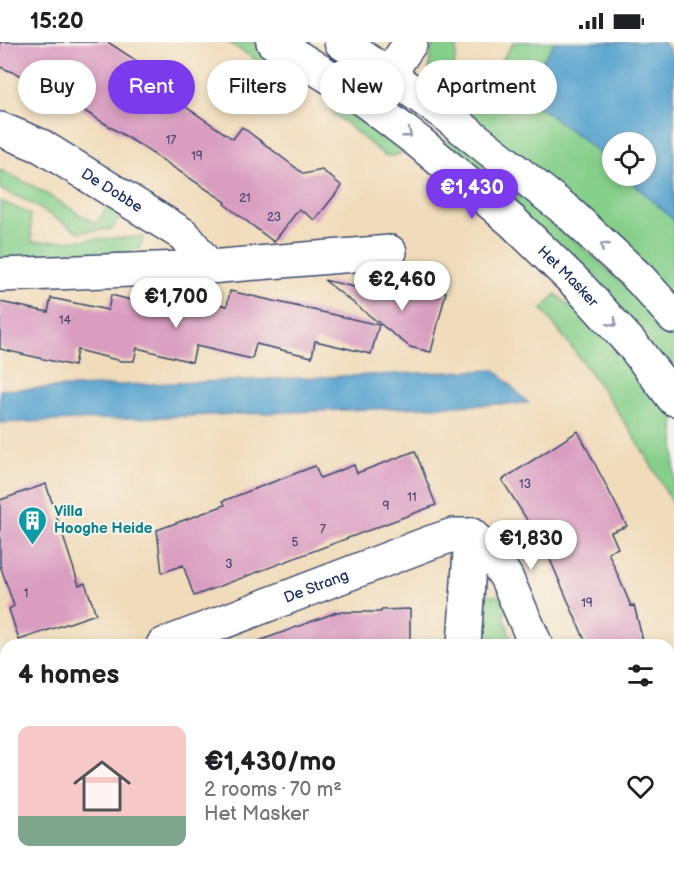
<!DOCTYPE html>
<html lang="en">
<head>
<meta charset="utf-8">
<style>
  :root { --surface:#fff; --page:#f2f2f2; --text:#202124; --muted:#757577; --accent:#7c3aed }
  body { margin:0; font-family:"Balsamiq Sans",sans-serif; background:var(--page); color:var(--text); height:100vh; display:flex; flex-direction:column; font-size:22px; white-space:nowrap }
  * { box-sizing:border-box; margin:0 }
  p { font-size:20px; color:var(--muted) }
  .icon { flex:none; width:33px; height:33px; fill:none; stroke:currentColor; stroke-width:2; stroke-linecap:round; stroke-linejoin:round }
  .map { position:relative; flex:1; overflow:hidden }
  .panel { position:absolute; left:0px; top:597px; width:675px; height:234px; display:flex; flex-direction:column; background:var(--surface); border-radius:18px 18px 0 0; box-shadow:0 3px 9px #0003 }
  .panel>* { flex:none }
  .top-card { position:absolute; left:18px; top:18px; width:639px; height:54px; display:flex; gap:12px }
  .controls { position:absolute; left:602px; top:90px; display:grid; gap:12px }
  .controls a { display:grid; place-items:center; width:54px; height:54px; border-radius:50%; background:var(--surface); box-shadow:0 3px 9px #0003; font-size:30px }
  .price { position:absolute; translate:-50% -51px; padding:0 14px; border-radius:21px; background:#fff; color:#222; font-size:20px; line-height:39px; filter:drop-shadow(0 2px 3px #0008) }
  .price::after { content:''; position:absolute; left:50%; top:36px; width:18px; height:14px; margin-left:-9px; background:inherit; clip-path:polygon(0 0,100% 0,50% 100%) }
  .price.current { background:var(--accent); color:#fff }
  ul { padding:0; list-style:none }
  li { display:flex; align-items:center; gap:18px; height:150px; padding:0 18px }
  li span { display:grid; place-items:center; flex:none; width:168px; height:120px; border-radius:12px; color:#555 }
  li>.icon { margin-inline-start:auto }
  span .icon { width:72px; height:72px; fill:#fffc; stroke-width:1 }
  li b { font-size:26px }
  h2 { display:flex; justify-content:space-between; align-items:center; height:72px; padding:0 18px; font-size:26px }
  .tag { padding:0 21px; border-radius:27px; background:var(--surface); box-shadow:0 3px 9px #0003; font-size:21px; line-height:54px }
  .tag.current { background:var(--accent); color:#fff }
  .status { display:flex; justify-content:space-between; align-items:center; height:42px; padding:0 30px; background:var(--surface); direction:ltr }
  .status svg { height:16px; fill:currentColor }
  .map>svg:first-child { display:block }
</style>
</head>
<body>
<div class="status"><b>15:20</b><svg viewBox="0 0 49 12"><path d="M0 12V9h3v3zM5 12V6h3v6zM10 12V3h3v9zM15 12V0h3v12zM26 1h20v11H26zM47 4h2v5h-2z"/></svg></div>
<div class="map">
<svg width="674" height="831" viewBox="0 0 674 831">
  <rect width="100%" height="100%" fill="#f7f3e8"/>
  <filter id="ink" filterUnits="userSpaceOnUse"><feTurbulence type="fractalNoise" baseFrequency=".0167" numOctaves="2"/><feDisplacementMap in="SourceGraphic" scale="12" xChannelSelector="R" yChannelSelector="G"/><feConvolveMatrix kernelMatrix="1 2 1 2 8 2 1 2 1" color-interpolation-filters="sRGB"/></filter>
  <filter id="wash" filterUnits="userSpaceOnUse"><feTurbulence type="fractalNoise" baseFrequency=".008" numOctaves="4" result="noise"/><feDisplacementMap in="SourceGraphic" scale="24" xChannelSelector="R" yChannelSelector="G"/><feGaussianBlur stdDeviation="1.35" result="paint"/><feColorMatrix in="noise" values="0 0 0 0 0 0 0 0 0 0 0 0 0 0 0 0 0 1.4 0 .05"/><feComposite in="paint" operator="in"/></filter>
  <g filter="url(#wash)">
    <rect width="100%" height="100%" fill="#f0dcbb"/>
    <path fill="#86cf8b" stroke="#507f74" stroke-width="1.5" d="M228 0H254L304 31 296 44Z
      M434 0H451L457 4C455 20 453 41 440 52 437 48 433 45 431 40 428 29 429 11 434 0Z
      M514 0H555L539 24 530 20 521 33 529 38 520 51 580 95 612 122V134H625L674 178V257L463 76Z
      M331 51 405 107C400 113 392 115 384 113L333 71 329 59Z
      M452 92 488 120 674 287V338L441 107Z
      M0 128 33 144 96 182 111 160 125 167 112 187 79 190 29 160 0 147Z
      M0 159 30 172 32 200 143 195C142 206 136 208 128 212L0 217Z
      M556 252 568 263 598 282 665 360 674 374V466C639 394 591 330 542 267Z
      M489 553 499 554 509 570 503 571 513 603H473L481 555Z
      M6 688V812L0 813V691Z
      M242 825H317V831H242Z
      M501 825H531V831H501Z"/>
    <path fill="#55a2ce" stroke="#386896" stroke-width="1.5" d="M555 0H664L674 15V178L625 134H645V100H612V122L580 95 520 51 529 38 532 40 540 27 539 24Z
      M495 328 528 361 0 381V348Z"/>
    <g id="blocks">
      <path fill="#d99dc0" d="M0 0H108L179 47 173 56 233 97 242 85 304 132 322 128 342 144 315 178 299 167 274 200 224 162 226 160 138 102 41 42 0 25Z
        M324 238 406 257 410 242 446 250 431 310 410 305Z
        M230 249 379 283 371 312 315 299 312 315 256 302 252 317 196 304 192 320 137 306 134 319H121L77 308 74 324 0 307V260L48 270 51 256 108 268 111 253 167 267 170 251 227 264Z
        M578 389 627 484 611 490 618 506 608 510 631 564 634 563 644 603H587L546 508 502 438Z
        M415 409 436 463 194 554 183 523 162 531 157 488 225 463 223 459 315 424 320 436 354 423 357 431Z
        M46 442 79 543 85 541 96 572 19 598 9 567 14 564 0 523V458Z
        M410 567V603L260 601 259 599 337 570H381V568Z"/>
    </g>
  </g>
  <g filter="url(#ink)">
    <use href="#blocks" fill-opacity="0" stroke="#3b496c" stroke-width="1.5"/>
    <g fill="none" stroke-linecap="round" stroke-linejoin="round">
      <defs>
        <g id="minor">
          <path id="s1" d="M273 0 333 37 369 62 420 101 512 179 577 242 635 306 674 357"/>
          <path d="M341 0 442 70 567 169 640 237 674 275"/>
          <path d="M377 50 411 0"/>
          <path id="s2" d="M0 87 41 104 184 193 209 225"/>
          <path d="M0 233 209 225 390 210"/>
          <path id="s3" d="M163 603 429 501 453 493H471L490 511 506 535 536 603"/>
          <path d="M464 603 471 493"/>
          <path d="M0 665 6 663"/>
          <path d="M567 825 568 831"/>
          <path d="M459 831V825"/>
        </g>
      </defs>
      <use href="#minor" stroke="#3b496c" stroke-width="36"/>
      <use href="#minor" stroke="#fff" stroke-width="33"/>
    </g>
    <defs><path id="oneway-chevron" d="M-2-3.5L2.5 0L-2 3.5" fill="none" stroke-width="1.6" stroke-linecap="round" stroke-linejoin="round" transform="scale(1.5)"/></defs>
    <g stroke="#8d97ae">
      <use href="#oneway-chevron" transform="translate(408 92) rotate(38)"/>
      <use href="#oneway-chevron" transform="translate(604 204) rotate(-137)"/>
      <use href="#oneway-chevron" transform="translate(613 281) rotate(48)"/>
    </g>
  </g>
  <defs>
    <symbol id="building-pin" viewBox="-11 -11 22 30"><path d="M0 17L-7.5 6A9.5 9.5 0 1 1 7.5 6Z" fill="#0f9aa8" stroke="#f7f3e8"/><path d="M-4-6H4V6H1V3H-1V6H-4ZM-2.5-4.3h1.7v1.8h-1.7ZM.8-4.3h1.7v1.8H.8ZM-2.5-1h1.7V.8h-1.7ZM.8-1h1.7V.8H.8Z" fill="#fff"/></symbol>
  </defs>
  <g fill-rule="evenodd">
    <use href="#building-pin" x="16" y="462" width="33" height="45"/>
  </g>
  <g text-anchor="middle" stroke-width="4.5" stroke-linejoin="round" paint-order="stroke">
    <g font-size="12" fill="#4a4a76">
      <text x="171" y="102">17</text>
      <text x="197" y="118">19</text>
      <text x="245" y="160">21</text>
      <text x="274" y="179">23</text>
      <text x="65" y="282">14</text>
      <text x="525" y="446">13</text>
      <text x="412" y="459">11</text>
      <text x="386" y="468">9</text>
      <text x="323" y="491">7</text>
      <text x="295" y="504">5</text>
      <text x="229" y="526">3</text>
      <text x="26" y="555">1</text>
      <text x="587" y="565">19</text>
    </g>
    <g font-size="15" fill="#1b2f5e" stroke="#f7f3e8">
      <text dy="5" stroke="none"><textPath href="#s2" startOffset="128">De Dobbe</textPath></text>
      <text dy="5" stroke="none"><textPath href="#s1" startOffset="378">Het Masker</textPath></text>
      <text dy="5" stroke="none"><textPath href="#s3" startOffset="164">De Strang</textPath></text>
    </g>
    <g font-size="15" font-weight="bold" fill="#0d838f" stroke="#f7f3e8" text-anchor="start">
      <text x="54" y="474">Villa<tspan x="54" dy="17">Hooghe Heide</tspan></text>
    </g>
  </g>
</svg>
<div class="controls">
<a><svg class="icon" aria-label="locate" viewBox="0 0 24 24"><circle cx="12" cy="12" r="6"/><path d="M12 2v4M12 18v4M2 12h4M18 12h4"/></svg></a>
</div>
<b class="price current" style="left:472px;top:178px">€1,430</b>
<b class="price" style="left:402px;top:270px">€2,460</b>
<b class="price" style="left:176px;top:287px">€1,700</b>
<b class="price" style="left:531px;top:529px">€1,830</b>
<div class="top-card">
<a class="tag">Buy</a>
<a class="tag current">Rent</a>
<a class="tag">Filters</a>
<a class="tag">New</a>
<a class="tag">Apartment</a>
</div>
<section class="panel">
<h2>4 homes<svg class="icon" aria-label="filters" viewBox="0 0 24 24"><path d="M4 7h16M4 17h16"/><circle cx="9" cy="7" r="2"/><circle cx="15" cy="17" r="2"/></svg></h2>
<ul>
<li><span style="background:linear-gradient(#f6c9c9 75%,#7fa58c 0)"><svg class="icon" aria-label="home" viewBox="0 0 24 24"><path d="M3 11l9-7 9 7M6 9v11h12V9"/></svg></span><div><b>€1,430/mo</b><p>2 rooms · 70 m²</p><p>Het Masker</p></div><svg class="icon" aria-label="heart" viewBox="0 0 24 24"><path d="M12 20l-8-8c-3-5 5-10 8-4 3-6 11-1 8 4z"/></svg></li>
</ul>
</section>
</div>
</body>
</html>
